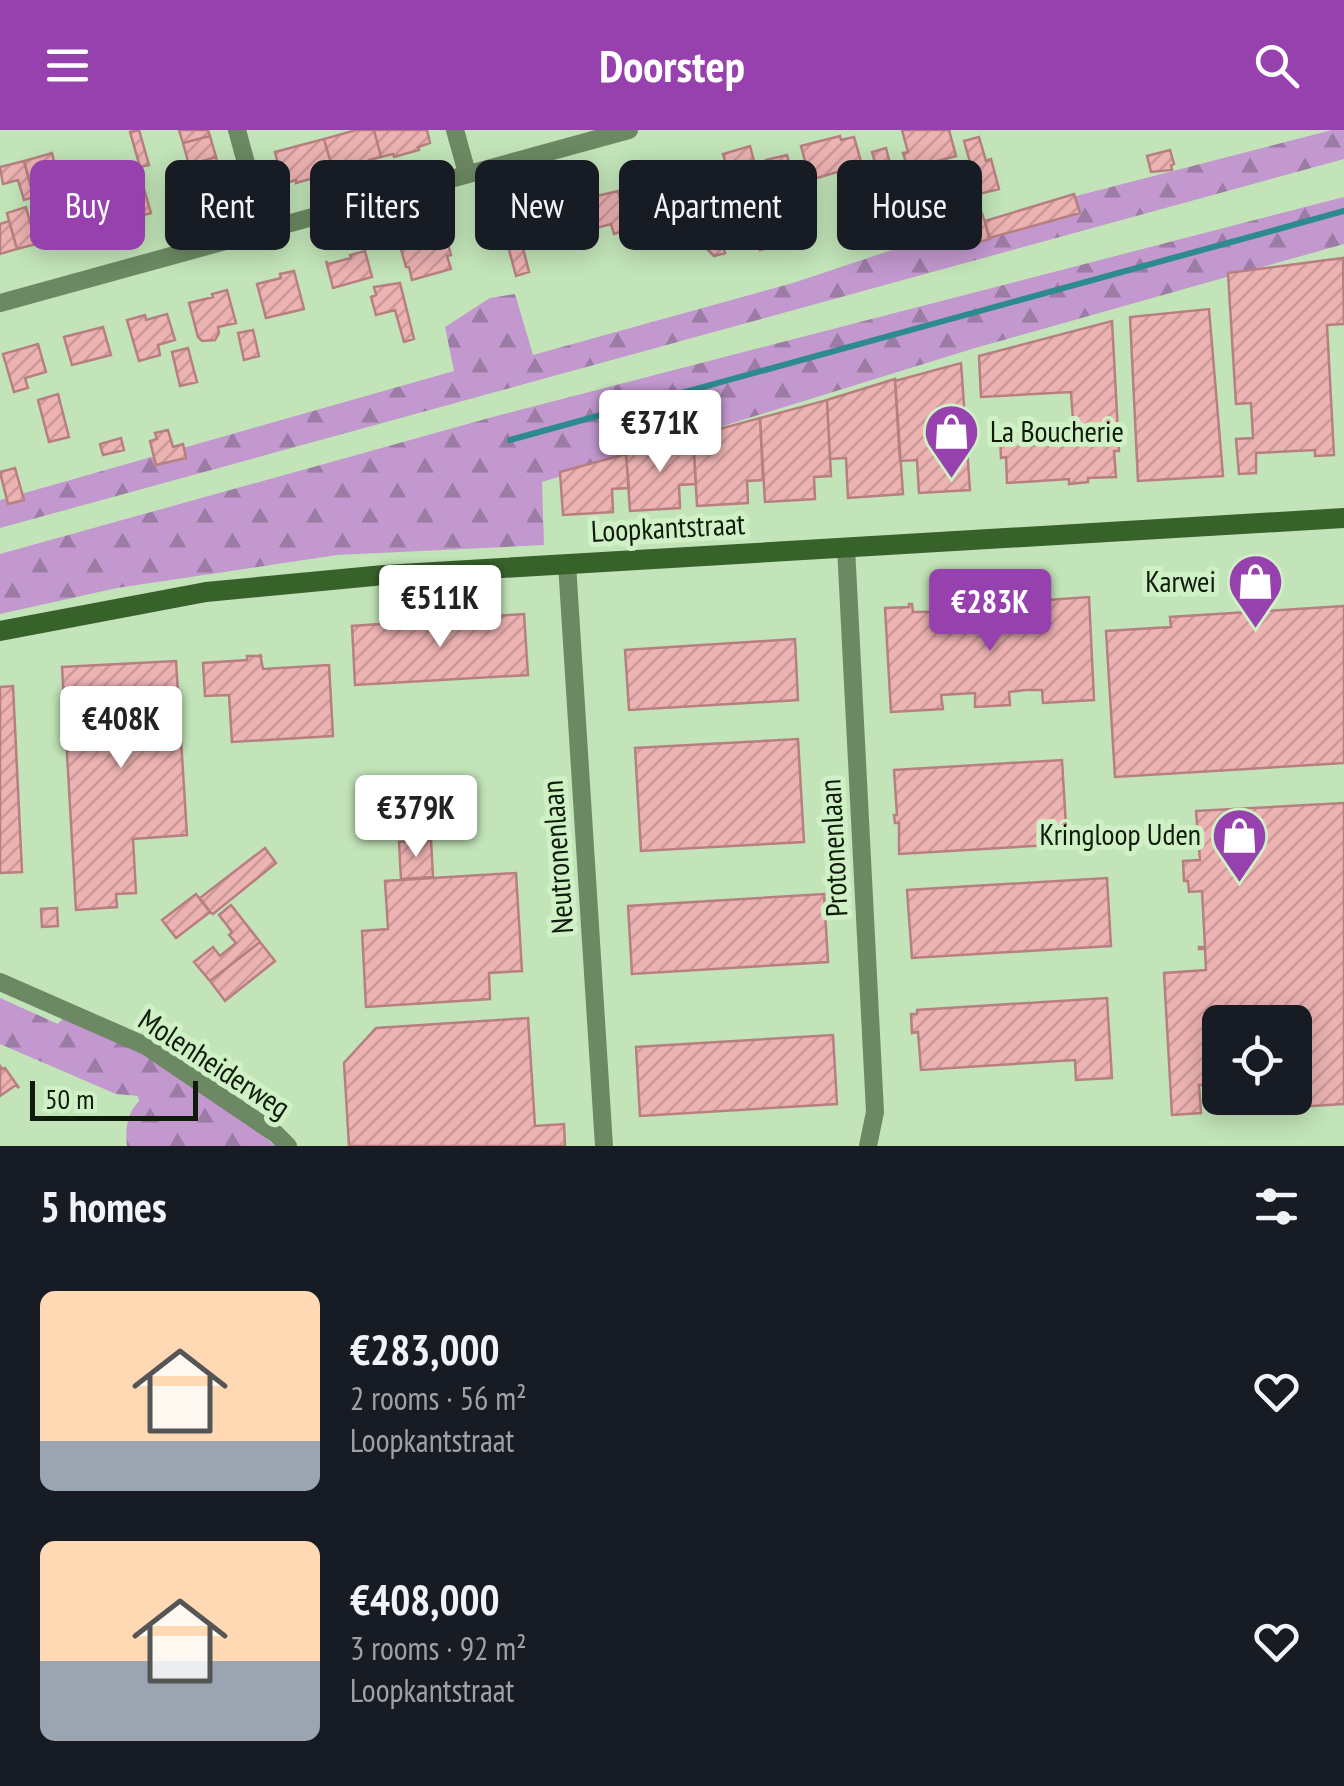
<!DOCTYPE html>
<html lang="en">
<head>
<meta charset="utf-8">
<style>
  :root { --surface:#171b24; --page:#242831; --text:#f1f3f6; --muted:#9ea1a6; --accent:#9741ae }
  body { margin:0; font-family:"PT Sans Narrow",sans-serif; background:var(--page); color:var(--text); height:100vh; display:flex; flex-direction:column; font-size:38px; white-space:nowrap }
  * { box-sizing:border-box; margin:0 }
  p { font-size:32px; color:var(--muted) }
  .icon { flex:none; width:55px; height:55px; fill:none; stroke:currentColor; stroke-width:2; stroke-linecap:round; stroke-linejoin:round }
  .map { position:relative; height:1016px; overflow:hidden }
  .details { display:flex; flex-direction:column; background:var(--surface); flex:1 }
  .details>* { flex:none }
  .banner { position:absolute; left:30px; top:30px; width:1285px; height:90px; display:flex; gap:20px }
  .fabs { position:absolute; left:1202px; top:875px; display:grid; gap:20px }
  .fabs a { display:grid; place-items:center; width:110px; height:110px; border-radius:15px; background:var(--surface); box-shadow:0 5px 25px #0003; font-size:50px }
  .scale { position:absolute; left:30px; bottom:25px; width:168px; box-sizing:border-box; padding-left:10px; border:5px solid #0f1b0b; border-top:0; font-size:28px; line-height:35px; white-space:nowrap; color:#0f1b0b; -webkit-text-stroke:8px #cff1c5; paint-order:stroke }
  .price { position:absolute; translate:-50% -85px; padding:0 22px; border-radius:10px; background:#fff; color:#222; font-size:32px; line-height:65px; filter:drop-shadow(0 2px 5px #0008) }
  .price::after { content:''; position:absolute; left:50%; top:60px; width:30px; height:22px; margin-left:-15px; background:inherit; clip-path:polygon(0 0,100% 0,50% 100%) }
  .price.selected { background:var(--accent); color:#fff }
  ul { padding:0; list-style:none }
  li { display:flex; align-items:center; gap:30px; height:250px; padding:0 40px }
  li span { display:grid; place-items:center; flex:none; width:280px; height:200px; border-radius:15px; color:#555 }
  li>.icon { margin-inline-start:auto }
  span .icon { width:120px; height:120px; fill:#fffc; stroke-width:1 }
  li b { font-size:42px }
  h2 { display:flex; justify-content:space-between; align-items:center; height:120px; padding:0 40px; font-size:42px }
  .chip { padding:0 35px; border-radius:15px; background:var(--surface); box-shadow:0 5px 25px #0003; font-size:35px; line-height:90px }
  .chip.selected { background:var(--accent); color:#fff }
  header { display:flex; justify-content:space-between; align-items:center; height:130px; padding:0 40px; background:var(--accent); color:#fff; font-size:45px; font-weight:700 }
  .map>svg:first-child { display:block }
</style>
</head>
<body>
<header><svg class="icon" aria-label="menu" viewBox="0 0 24 24"><path d="M4 6h16M4 12h16M4 18h16"/></svg>Doorstep<svg class="icon" aria-label="search" viewBox="0 0 24 24"><circle cx="10" cy="10" r="6"/><path d="M15 15l6 6"/></svg></header>
<div class="map">
<svg width="1344" height="1016" viewBox="0 0 1344 1016">
  <defs>
    <pattern id="forest-firs" width="22" height="20" patternUnits="userSpaceOnUse" patternTransform="scale(2.5)"><rect width="22" height="20" fill="#c298ce"/><path d="M5 1l3.5 6h-7zM16 11l3.5 6h-7z" fill="#9c7ba5"/></pattern>
    <pattern id="building-hatch" width="6" height="6" patternUnits="userSpaceOnUse" patternTransform="scale(2.5)"><rect width="6" height="6" fill="#edb2b2"/><path d="M-1 1l2-2M0 6l6-6M5 7l2-2" fill="none" stroke="#ca9898"/></pattern>
  </defs>
  <rect width="100%" height="100%" fill="#c2e4b8"/>
  <path fill="url(#forest-firs)" d="M1332 0H1344V29L0 398V370L454 241 445 197 490 168 515 164 533 225 793 153 979 91Z
    M1344 67V114L975 218 542 352 544 415 337 425 117 458 0 484V424L500 285Z
    M0 868 58 894 63 888 113 905 234 981 275 1016H127C125 1000 127 983 139 971L138 966 116 964 0 914Z"/>
  <g fill="none" stroke-linecap="round" stroke-linejoin="round">
    <path stroke="#2d8b8f" stroke-width="6" d="M510 310 1344 81"/>
  </g>
  <path fill="url(#building-hatch)" stroke="#b77f80" stroke-width="2.5" fill-rule="evenodd" d="M139 0 149 35 140 37 130 2Z
    M179 0H208L210 6 183 13Z
    M356 0H374L381 27 369 30 370 33 345 40 344 37 333 40 324 9Z
    M374 0H427L430 13 418 17 419 20 394 27 393 24 381 27Z
    M902 0H949L956 26 912 38 907 36 903 23 908 22Z
    M210 6 216 27 189 35 183 13Z
    M840 6 841 10 854 7 862 35 810 50 801 16Z
    M979 7 986 31 991 29 999 59 979 64 964 11Z
    M324 9 333 40 320 43 321 46 296 53V50L283 54 275 22Z
    M750 16 762 61 745 65 739 42 729 45 723 24Z
    M886 18 894 49 881 52 872 22Z
    M1170 20 1174 34 1171 35 1172 40 1151 42 1147 26Z
    M52 23 56 40 39 44 43 58 49 56 53 67 63 64 75 104 55 109 48 81 38 84 24 31Z
    M787 25 797 62 775 67 766 30Z
    M216 27 221 48 195 56 189 35Z
    M24 31 34 67 24 70 18 50 3 54 0 37Z
    M689 35 700 74 711 71 725 123 714 126 700 112 694 92 670 100 653 43Z
    M140 45 151 83 131 88 121 50Z
    M221 48 227 68 200 76 195 56Z
    M123 60 131 88 112 93 105 65Z
    M618 61 623 80 644 74 649 94 614 104 611 94 589 100 580 66 596 62 597 66Z
    M1074 64 1080 83 989 108 985 91Z
    M95 68 97 74 87 77 93 98 75 104 67 75Z
    M26 77 36 114 17 119 7 83Z
    M553 77 560 104 550 107 551 110 523 118 529 142 516 146 508 116 515 114 510 93 536 86 535 82Z
    M779 83 788 116 778 119 777 116 760 120 753 88Z
    M982 83 990 109 954 119 948 98 961 95 959 89Z
    M9 91 17 119 0 124V94Z
    M444 99 451 125 447 126 451 139 412 150 409 137H406L399 112 414 107 416 114 426 111 424 104Z
    M365 121 372 147 333 158 326 131 328 134 351 128 350 125Z
    M1343 128 1344 194 1327 195 1334 325 1315 326V320L1256 323V343L1239 344 1236 309 1253 308 1251 273 1236 274 1228 143Z
    M294 141 304 179 266 188 257 154 281 148 280 144Z
    M400 153 414 209 404 212 395 180 376 185 371 167 376 165 374 157Z
    M227 160 236 193 218 197 219 203 215 210 202 211 198 207 189 173 213 167 212 164Z
    M1209 179 1223 346 1138 351 1130 187Z
    M167 184 175 210 158 215 160 225 139 231 127 190 145 185 146 190Z
    M1112 191 1119 321H1114L1116 347 1088 348V352L1069 354V349L1007 353 1006 327 1001 328 1000 305 1068 300V305L1074 304 1071 262 981 267 979 226Z
    M103 197 111 225 72 235 64 207Z
    M253 200 259 226 244 230 238 203Z
    M38 214 46 242 25 248 28 258 14 262 3 224Z
    M188 218 197 252 180 256 172 222Z
    M961 233 970 360 919 363 917 330 900 331 895 251Z
    M895 249 903 364 848 368 846 328 830 329 827 270Z
    M58 264 69 307 49 312 38 270Z
    M827 270 831 346 814 347 815 369 765 372 760 288Z
    M760 288 763 350 747 351 748 373 697 376 693 306Z
    M168 300 173 317 183 314 186 328 156 335 150 311 157 309 155 303Z
    M693 306 696 354 679 355 680 378 630 381 626 324Z
    M121 308 124 320 103 325 100 314Z
    M626 324 629 358 612 359 613 382 563 385 560 342Z
    M15 338 24 370 8 374 0 342Z
    M1089 467 1094 570 1043 573 1042 560H1025L1009 562 1010 575 975 577V563L941 565 943 579 891 582 885 478 909 477V474H912L913 482 1020 481 1019 472Z
    M1344 476V633L1115 647 1106 501 1171 497 1170 487Z
    M524 484 528 545 355 555 352 496Z
    M795 509 798 570 629 580 625 520Z
    M260 524 263 539 329 535 333 606 232 612 229 565 205 566 203 533 247 530V526H261Z
    M176 531 187 705 133 709 136 763 116 764 117 777 76 780 62 537Z
    M13 556 22 742 0 743V557Z
    M798 609 804 712 641 721 635 618Z
    M1062 630 1067 714 899 724V693H895L894 685H897L894 640Z
    M1344 673V974L1215 982 1213 954 1199 955 1201 983 1172 985 1164 843 1206 840 1205 819H1199V817H1205L1202 761 1189 762 1188 751H1184L1183 731 1200 730 1196 681ZM1220 892H1295V968H1220Z
    M431 710 433 747 401 749 399 712Z
    M265 718 276 733 213 784 210 782 200 768Z
    M516 743 522 841 489 843 490 869 366 877 362 801 388 799 385 751Z
    M1107 748 1111 816 912 828 907 760Z
    M196 764 210 782 176 808 162 790Z
    M824 764 828 832 632 844 628 776Z
    M231 775 260 812 210 851 194 832 213 817 220 826 236 813 229 805 232 802 219 785Z
    M57 778 58 796 42 797 41 779Z
    M260 812 275 831 225 871 210 851Z
    M1107 868 1112 948 1076 950 1075 930 921 940 918 902 912 903 911 884H917V880Z
    M528 888 535 996 564 994 565 1016H349L344 933 376 898Z
    M833 905 837 974 640 986 636 917Z
    M0 936 2 939 5 938 19 958 16 955 0 966Z"/>
  <g fill="none" stroke-linecap="round" stroke-linejoin="round">
    <path stroke="#6c8963" stroke-width="18" d="M237 0 264 99
      M455 0 467 43
      M0 173 629 0
      M846 417 875 982 868 1016
      M567 434 604 1016
      M0 852 146 916 276 1004 288 1016"/>
    <path stroke="#37622a" stroke-width="20" d="M0 501 206 462 384 445 1344 388"/>
  </g>
  <defs>
    <symbol id="shop-pin" viewBox="-11 -11 22 30"><path d="M0 17L-7.5 6A9.5 9.5 0 1 1 7.5 6Z" fill="#9741ae" stroke="#cff1c5"/><path d="M-5-2.5h2.3a2.7 3.5 0 0 1 5.4 0H5L5.5 6h-11ZM-1.5-2.5h3a1.5 2.3 0 0 0-3 0Z" fill="#fff"/></symbol>
  </defs>
  <g fill-rule="evenodd">
    <use href="#shop-pin" x="920" y="270" width="63" height="86"/>
    <use href="#shop-pin" x="1224" y="420" width="63" height="86"/>
    <use href="#shop-pin" x="1208" y="674" width="63" height="86"/>
  </g>
  <g text-anchor="middle" stroke-width="10" stroke-linejoin="round" paint-order="stroke">
    <g font-size="30" fill="#0f1b0b" stroke="#cff1c5" text-anchor="end">
      <text x="990" y="312" text-anchor="start">La Boucherie</text>
      <text x="1216" y="462">Karwei</text>
      <text x="1201" y="715">Kringloop Uden</text>
    </g>
    <g font-size="30" fill="#0f1b0b" stroke="#cff1c5">
      <text transform="translate(668 398) rotate(-3)" y="10">Loopkantstraat</text>
      <text transform="translate(834 718) rotate(-93)" y="10">Protonenlaan</text>
      <text transform="translate(558 727) rotate(-94)" y="10">Neutronenlaan</text>
      <text transform="translate(214 934) rotate(33)" y="10">Molenheiderweg</text>
    </g>
  </g>
</svg>
<div class="fabs">
<a><svg class="icon" aria-label="locate" viewBox="0 0 24 24"><circle cx="12" cy="12" r="6"/><path d="M12 2v4M12 18v4M2 12h4M18 12h4"/></svg></a>
</div>
<div class="scale">50 m</div>
<b class="price" style="left:660px;top:345px">€371K</b>
<b class="price" style="left:440px;top:520px">€511K</b>
<b class="price selected" style="left:990px;top:524px">€283K</b>
<b class="price" style="left:121px;top:641px">€408K</b>
<b class="price" style="left:416px;top:730px">€379K</b>
<div class="banner">
<a class="chip selected">Buy</a>
<a class="chip">Rent</a>
<a class="chip">Filters</a>
<a class="chip">New</a>
<a class="chip">Apartment</a>
<a class="chip">House</a>
</div>
</div>
<section class="details">
<h2>5 homes<svg class="icon" aria-label="filters" viewBox="0 0 24 24"><path d="M4 7h16M4 17h16"/><circle cx="9" cy="7" r="2"/><circle cx="15" cy="17" r="2"/></svg></h2>
<ul>
<li><span style="background:linear-gradient(#ffd9b3 75%,#9aa5b1 0)"><svg class="icon" aria-label="home" viewBox="0 0 24 24"><path d="M3 11l9-7 9 7M6 9v11h12V9"/></svg></span><div><b>€283,000</b><p>2 rooms · 56 m²</p><p>Loopkantstraat</p></div><svg class="icon" aria-label="heart" viewBox="0 0 24 24"><path d="M12 20l-8-8c-3-5 5-10 8-4 3-6 11-1 8 4z"/></svg></li>
<li><span style="background:linear-gradient(#ffd9b3 60%,#9aa5b1 0)"><svg class="icon" aria-label="home" viewBox="0 0 24 24"><path d="M3 11l9-7 9 7M6 9v11h12V9"/></svg></span><div><b>€408,000</b><p>3 rooms · 92 m²</p><p>Loopkantstraat</p></div><svg class="icon" aria-label="heart" viewBox="0 0 24 24"><path d="M12 20l-8-8c-3-5 5-10 8-4 3-6 11-1 8 4z"/></svg></li>
</ul>
</section>
</body>
</html>
